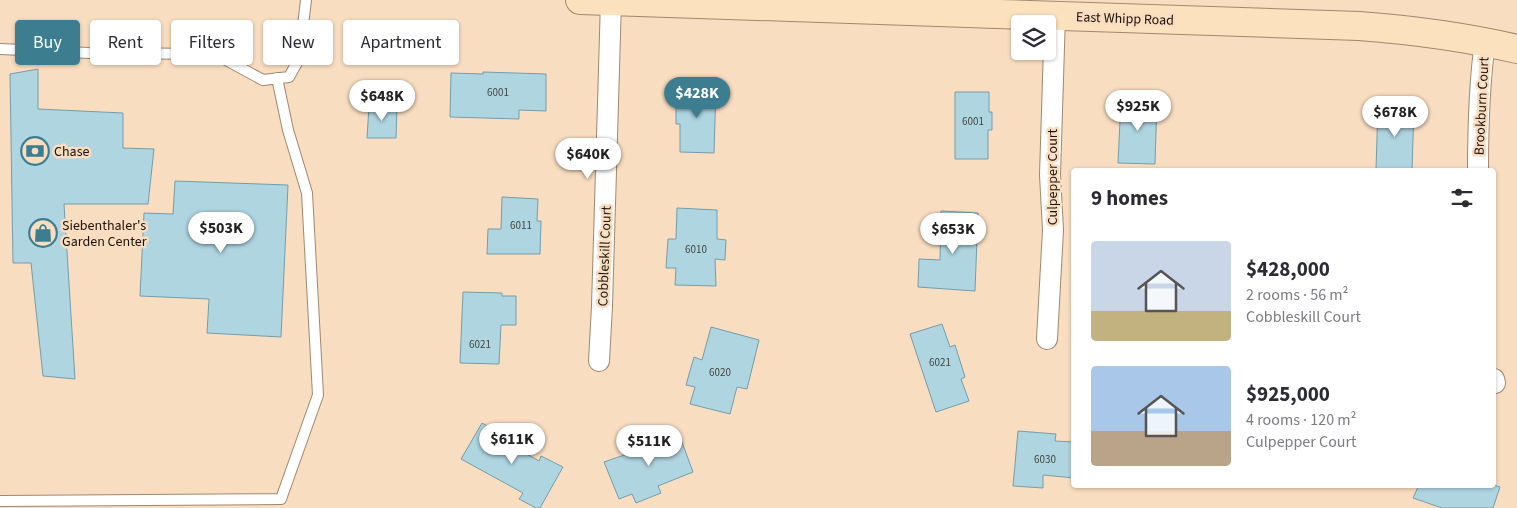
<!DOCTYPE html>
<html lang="en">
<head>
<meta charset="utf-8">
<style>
  :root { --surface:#fff; --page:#f2f2f3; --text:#2b2b33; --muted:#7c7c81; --accent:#3c7e90 }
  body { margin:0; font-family:"Source Sans 3",sans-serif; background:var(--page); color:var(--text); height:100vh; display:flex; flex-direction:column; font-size:19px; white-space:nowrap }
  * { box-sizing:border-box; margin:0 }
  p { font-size:16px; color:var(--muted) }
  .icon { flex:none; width:28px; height:28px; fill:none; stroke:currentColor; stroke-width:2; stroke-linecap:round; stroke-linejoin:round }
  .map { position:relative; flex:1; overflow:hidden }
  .panel { position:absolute; left:1071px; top:168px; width:425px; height:320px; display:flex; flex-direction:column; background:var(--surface); border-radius:5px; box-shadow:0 1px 4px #0004 }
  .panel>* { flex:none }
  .top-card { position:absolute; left:15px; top:20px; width:475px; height:45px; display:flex; gap:10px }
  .fabs { position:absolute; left:1011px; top:15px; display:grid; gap:10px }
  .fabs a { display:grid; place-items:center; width:45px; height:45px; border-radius:5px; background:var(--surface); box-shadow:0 1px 4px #0004; font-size:25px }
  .price { position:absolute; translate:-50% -42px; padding:0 11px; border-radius:18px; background:#fff; color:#222; font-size:16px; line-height:32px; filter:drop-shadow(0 1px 2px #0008) }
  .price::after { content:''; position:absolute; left:50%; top:30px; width:15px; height:11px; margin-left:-8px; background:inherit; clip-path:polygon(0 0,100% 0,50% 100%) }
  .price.on { background:var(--accent); color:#fff }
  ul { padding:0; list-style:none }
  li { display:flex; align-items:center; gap:15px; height:125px; padding:0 20px }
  li span { display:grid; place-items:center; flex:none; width:140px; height:100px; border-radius:5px; color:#555 }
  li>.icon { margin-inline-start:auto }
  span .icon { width:60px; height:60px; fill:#fffc; stroke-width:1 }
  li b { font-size:21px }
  h2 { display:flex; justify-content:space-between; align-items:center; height:60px; padding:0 20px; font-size:21px }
  .pill { padding:0 18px; border-radius:5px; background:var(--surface); box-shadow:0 1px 4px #0004; font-size:18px; line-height:45px }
  .pill.on { background:var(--accent); color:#fff }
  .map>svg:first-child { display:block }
</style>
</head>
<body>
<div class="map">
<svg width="1517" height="508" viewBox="0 0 1517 508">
  <rect width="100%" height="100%" fill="#f9ddc1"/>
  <path fill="#afd5e1" stroke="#749da9" d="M38 69V109L123 113V148L154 149 148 204H64L75 379 43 376 31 263H13L10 74Z
    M483 72 546 74V111L519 110V119L450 117 451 73 483 74Z
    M682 85 716 87 714 153 680 152V124H676V105H682Z
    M955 92H989V112H992V130H988V159H955Z
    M1121 99 1157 100 1155 164 1118 163Z
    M1378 105 1414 106 1412 170 1376 169Z
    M369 106 397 107 396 138H367Z
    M175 181 288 185 281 337 207 333 209 299 140 296 144 213 173 214Z
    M502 197 538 199 537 221H541L540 254H487L488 229H501Z
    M677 208 717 210V239L726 240 725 260 715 259 716 286 675 285 676 268H666L668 239H676Z
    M941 211 978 213 975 291 918 287 919 259 940 260Z
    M463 292 502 293V296H516V325H501L499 364 460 363Z
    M942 324 950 347 955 345 965 377 961 379 969 401 936 412 910 334Z
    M711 327 759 340 747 389 737 387 730 414 690 404 695 387 686 385 694 357 702 360Z
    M482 423 511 439 509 444 539 461 541 456 563 467 540 508H536L519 499 523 493 461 459Z
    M666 431 668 438 679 434 693 472 658 486 661 493 636 503 632 494 619 499 604 462 636 451 634 443Z
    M1018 431 1056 434 1055 441 1074 442V478L1043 475V488L1013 486Z
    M1419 485H1494L1500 487 1493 508H1442L1413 498Z"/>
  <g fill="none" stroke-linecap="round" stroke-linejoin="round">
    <defs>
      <path id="service" d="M0 49 89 53 215 54 263 80 289 77 299 59 306 0
        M0 501 281 499 318 395 307 193 288 130 277 78"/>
      <path id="minor" d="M1478 170C1478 127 1479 85 1485 42
        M1047 339 1053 230 1050 175 1055 15
        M599 361 602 306 611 1
        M1494 379 1495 383"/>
      <path id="secondary" d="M580 0 1359 26C1413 30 1465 37 1517 49"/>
    </defs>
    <use href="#service" stroke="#a1876d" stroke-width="12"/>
    <use href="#minor" stroke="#a1876d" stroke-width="22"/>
    <use href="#secondary" stroke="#a1876d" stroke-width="30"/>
    <use href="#service" stroke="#fff" stroke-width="10"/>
    <use href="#minor" stroke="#fff" stroke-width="20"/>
    <use href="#secondary" stroke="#fce1be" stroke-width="28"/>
  </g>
  <defs>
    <symbol id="bank-ring" viewBox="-11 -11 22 22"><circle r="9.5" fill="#f9ddc1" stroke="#3c7e90" stroke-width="1.5"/><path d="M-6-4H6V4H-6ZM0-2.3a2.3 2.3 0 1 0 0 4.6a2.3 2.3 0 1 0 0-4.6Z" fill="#3c7e90"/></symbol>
    <symbol id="shop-ring" viewBox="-11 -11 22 22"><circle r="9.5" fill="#f9ddc1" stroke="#3c7e90" stroke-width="1.5"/><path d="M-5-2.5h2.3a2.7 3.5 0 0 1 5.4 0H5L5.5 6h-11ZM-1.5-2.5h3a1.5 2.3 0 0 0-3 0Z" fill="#3c7e90"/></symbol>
  </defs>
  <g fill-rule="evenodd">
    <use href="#bank-ring" x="19" y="135" width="32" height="32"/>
    <use href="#shop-ring" x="27" y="217" width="32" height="32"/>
  </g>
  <g text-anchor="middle" stroke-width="5" stroke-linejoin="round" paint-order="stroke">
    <g font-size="11" fill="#41433e">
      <text x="498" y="96">6001</text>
      <text x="973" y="125">6001</text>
      <text x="521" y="229">6011</text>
      <text x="696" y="253">6010</text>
      <text x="480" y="348">6021</text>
      <text x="940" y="366">6021</text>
      <text x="720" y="376">6020</text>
      <text x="1045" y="463">6030</text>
    </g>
    <g font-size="14" fill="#1c1208" stroke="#f9ddc1">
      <text transform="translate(1125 18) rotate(2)" y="5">East Whipp Road</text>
      <text transform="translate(1481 106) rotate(-87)" y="5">Brookburn Court</text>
      <text transform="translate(1052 177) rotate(-90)" y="5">Culpepper Court</text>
      <text transform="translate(604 256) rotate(-88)" y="5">Cobbleskill Court</text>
    </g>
    <g font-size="14" fill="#1c1208" stroke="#f9ddc1" text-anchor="start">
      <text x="54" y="156">Chase</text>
      <text x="62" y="230">Siebenthaler's<tspan x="62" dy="16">Garden Center</tspan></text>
    </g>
  </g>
</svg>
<div class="fabs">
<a><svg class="icon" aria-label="layers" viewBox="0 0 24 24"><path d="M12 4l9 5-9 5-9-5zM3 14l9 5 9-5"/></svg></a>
</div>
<b class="price on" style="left:697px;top:119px">$428K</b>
<b class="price" style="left:382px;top:122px">$648K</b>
<b class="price" style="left:1138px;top:132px">$925K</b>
<b class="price" style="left:1395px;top:138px">$678K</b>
<b class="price" style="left:588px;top:180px">$640K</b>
<b class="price" style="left:221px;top:254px">$503K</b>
<b class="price" style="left:953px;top:255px">$653K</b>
<b class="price" style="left:512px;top:465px">$611K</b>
<b class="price" style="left:649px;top:467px">$511K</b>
<div class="top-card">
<a class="pill on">Buy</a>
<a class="pill">Rent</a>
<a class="pill">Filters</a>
<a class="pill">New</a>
<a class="pill">Apartment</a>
</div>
<section class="panel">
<h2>9 homes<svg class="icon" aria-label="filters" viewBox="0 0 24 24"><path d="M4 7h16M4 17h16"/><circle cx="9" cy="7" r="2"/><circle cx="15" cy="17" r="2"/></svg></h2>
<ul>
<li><span style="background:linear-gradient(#c9d6e8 70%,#c2b280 0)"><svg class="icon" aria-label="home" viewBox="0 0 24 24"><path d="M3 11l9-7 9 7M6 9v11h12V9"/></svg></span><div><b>$428,000</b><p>2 rooms · 56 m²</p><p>Cobbleskill Court</p></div></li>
<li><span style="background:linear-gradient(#a9c7e8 65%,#b9a48a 0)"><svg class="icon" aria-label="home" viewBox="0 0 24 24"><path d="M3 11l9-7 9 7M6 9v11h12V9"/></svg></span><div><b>$925,000</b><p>4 rooms · 120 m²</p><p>Culpepper Court</p></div></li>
</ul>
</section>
</div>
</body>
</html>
